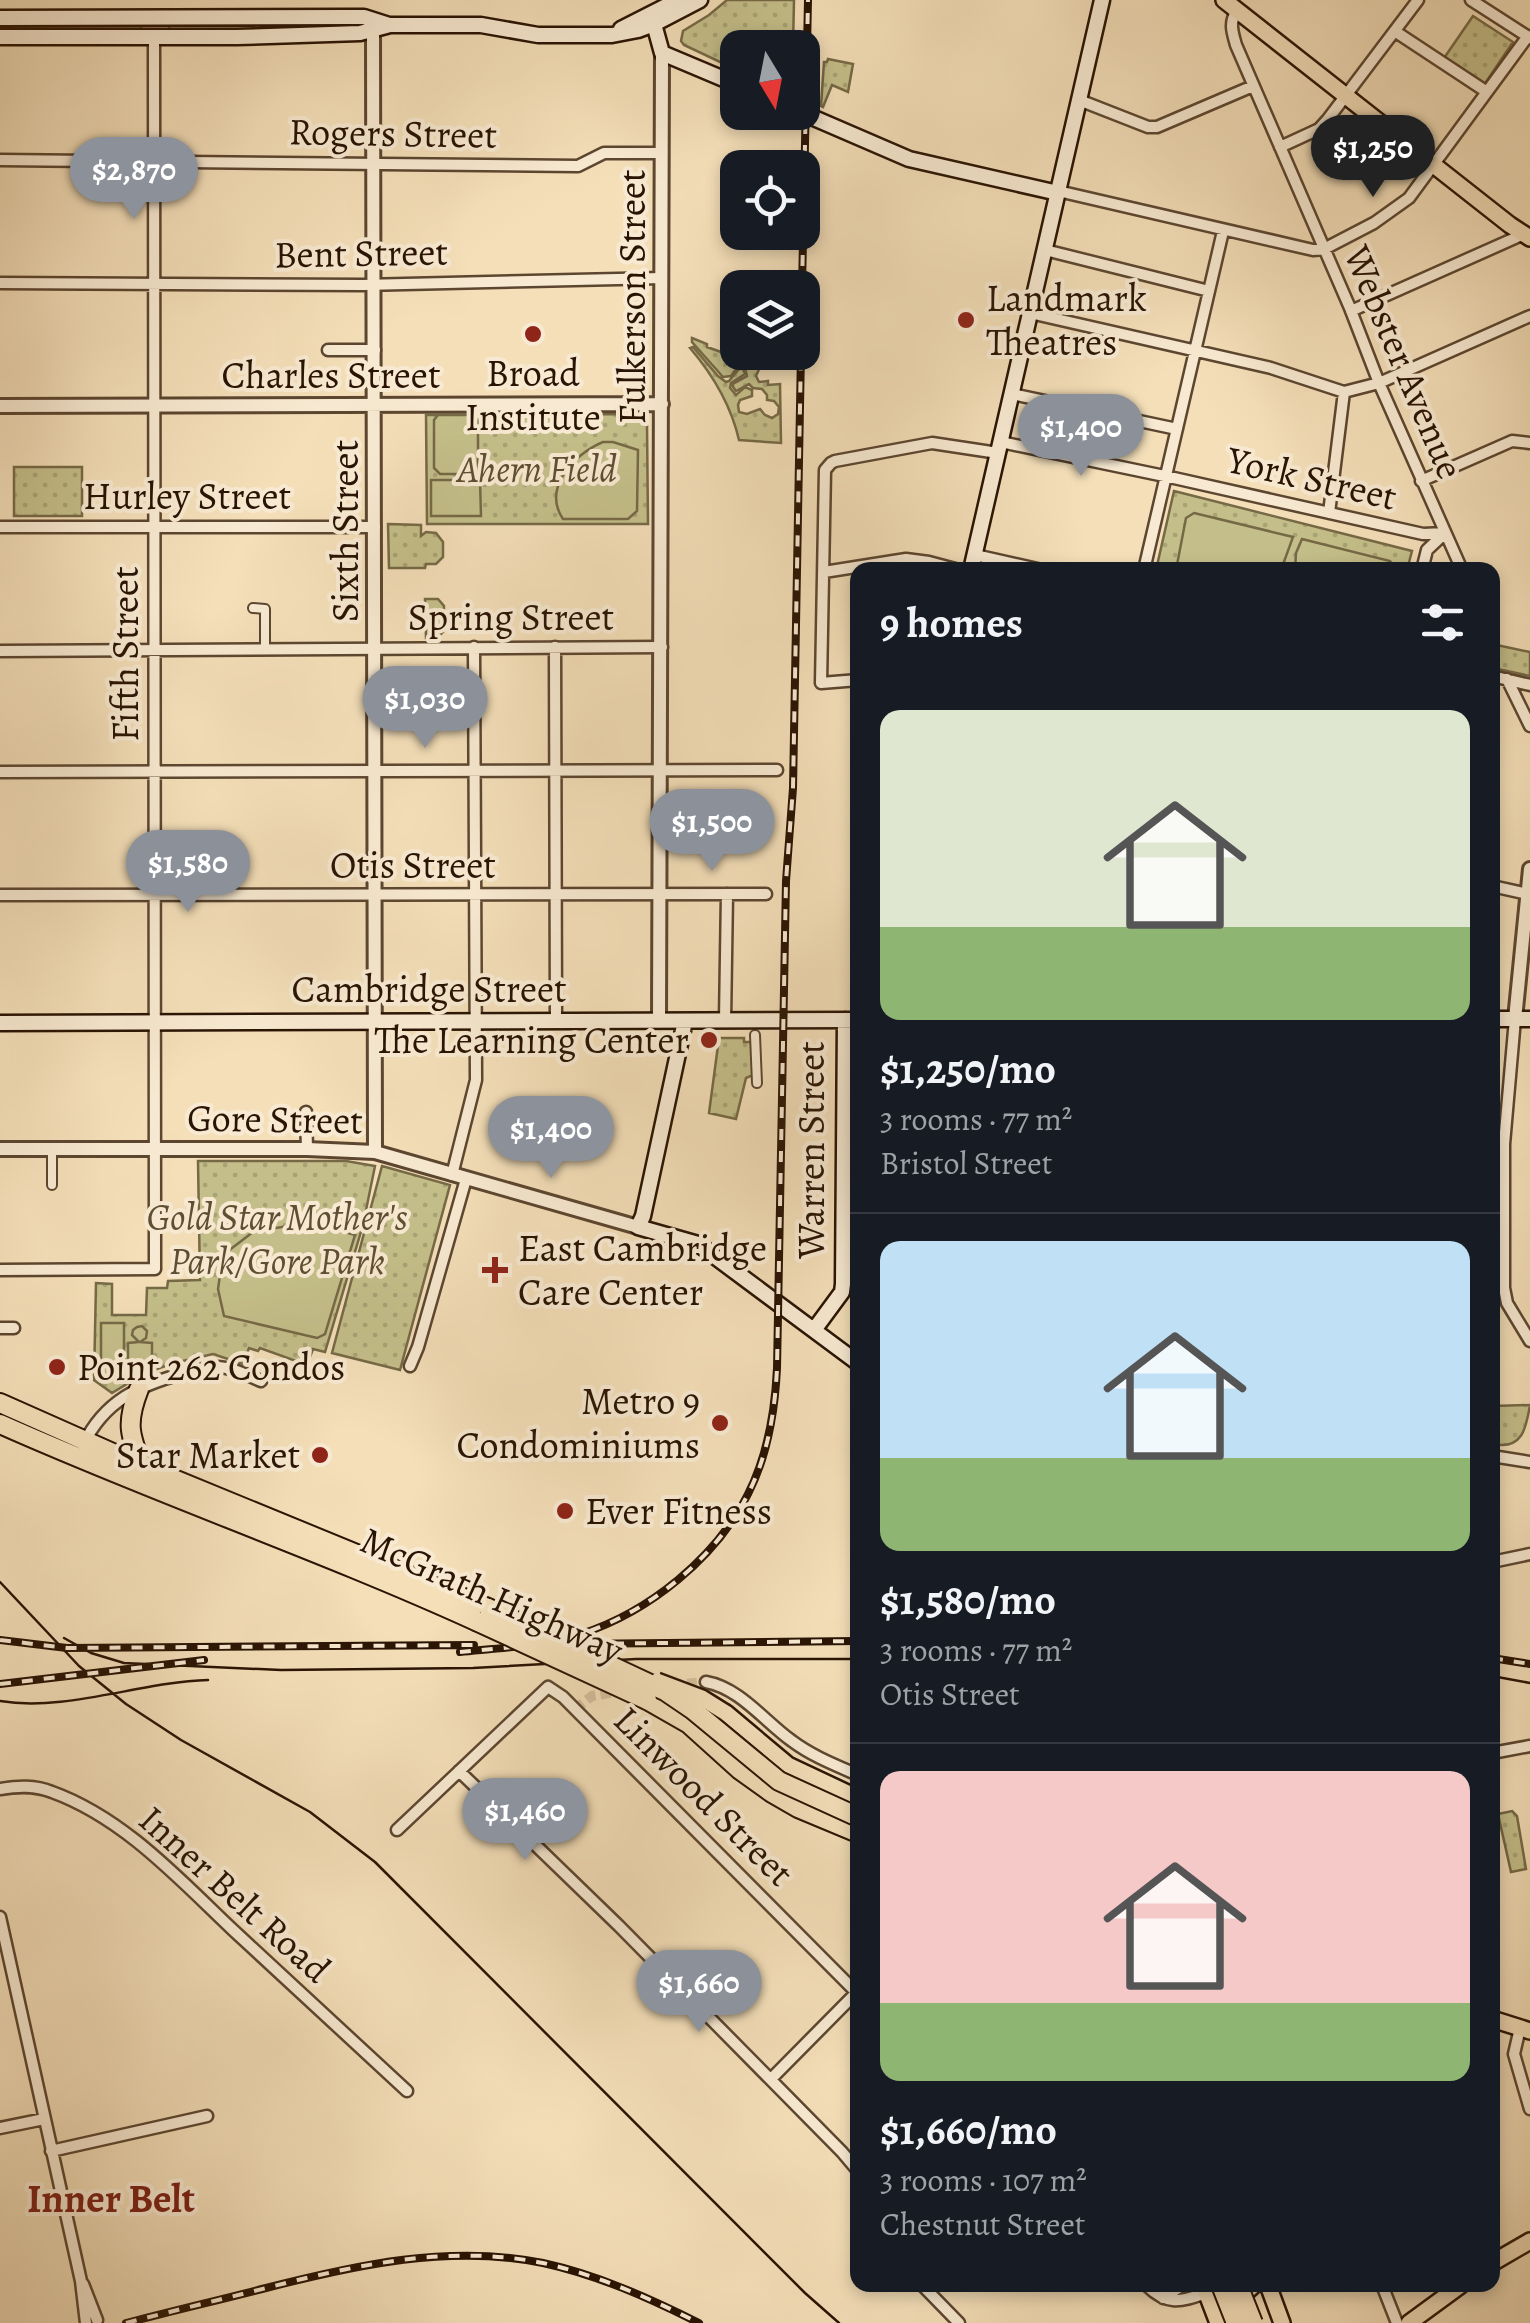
<!DOCTYPE html>
<html lang="en">
<head>
<meta charset="utf-8">
<style>
  :root { --surface:#171b24; --page:#242831; --text:#f1f3f6; --muted:#9ea1a6; --line:#363941; --accent:#8c9099 }
  body { margin:0; font-family:Alegreya,serif; background:var(--page); color:var(--text); height:100vh; display:flex; flex-direction:column; font-size:38px; white-space:nowrap }
  * { box-sizing:border-box; margin:0 }
  p { font-size:32px; color:var(--muted) }
  .icon { flex:none; width:55px; height:55px; fill:none; stroke:currentColor; stroke-width:2; stroke-linecap:round; stroke-linejoin:round }
  .map { position:relative; flex:1; overflow:hidden }
  .details { position:absolute; left:850px; top:562px; width:650px; height:1730px; display:flex; flex-direction:column; background:var(--surface); border-radius:20px; box-shadow:0 5px 15px #0003 }
  .details>* { flex:none }
  .needle { width:65px; rotate:170deg }
  .controls { position:absolute; left:720px; top:30px; display:grid; gap:20px }
  .controls a { display:grid; place-items:center; width:100px; height:100px; border-radius:20px; background:var(--surface); box-shadow:0 5px 15px #0003; font-size:50px }
  .price { position:absolute; translate:-50% -85px; padding:0 22px; border-radius:35px; background:var(--accent); color:#fff; font-size:32px; line-height:65px; filter:drop-shadow(0 2px 5px #0008) }
  .price::after { content:''; position:absolute; left:50%; top:60px; width:30px; height:22px; margin-left:-15px; background:inherit; clip-path:polygon(0 0,100% 0,50% 100%) }
  .price.on { background:#222; color:#fff }
  ul { padding:0; list-style:none }
  li { display:grid; align-content:center; gap:20px; height:530px; padding:0 30px }
  li+li { border-top:2px solid var(--line) }
  li span { display:grid; place-items:center; height:310px; border-radius:20px; color:#555 }
  li>.icon { margin-inline-start:auto }
  span .icon { width:180px; height:180px; fill:#fffc; stroke-width:1 }
  li b { font-size:42px }
  h2 { display:flex; justify-content:space-between; align-items:center; height:120px; padding:0 30px; font-size:42px }
  .map>svg:first-child { display:block }
</style>
</head>
<body>
<div class="map">
<svg width="1530" height="2323" viewBox="0 0 1530 2323">
  <defs>
    <pattern id="green-dots" width="8" height="8" patternUnits="userSpaceOnUse" patternTransform="scale(2.5)"><rect width="8" height="8" fill="#c4bf8a"/><path d="M2 2h.1M6 6h.1" fill="none" stroke="#a8a375" stroke-width="1.8" stroke-linecap="round"/></pattern>
  </defs>
  <rect width="100%" height="100%" fill="#f4dfb9"/>
  <filter id="stains"><feTurbulence type="fractalNoise" baseFrequency=".002" numOctaves="4"/><feColorMatrix values="0 0 0 0 .2 0 0 0 0 .09 0 0 0 0 .02 0 0 0 .5 -.17"/></filter>
  <radialGradient id="worn" r=".72"><stop offset=".6" stop-color="#630" stop-opacity="0"/><stop offset="1" stop-color="#630" stop-opacity=".3"/></radialGradient>
  <path fill="url(#green-dots)" stroke="#766946" stroke-width="2.5" d="M727 0H794L793 47 738 48 737 70 684 45 681 41 683 31 709 15Z
    M1473 16 1513 42 1482 88 1442 61Z
    M360 22 359 30 169 31V24Z
    M141 24V31H27L26 25Z
    M828 59 853 64 848 92 832 85 823 107 821 106 824 62H827Z
    M692 338 707 344V347L738 358H749V365L756 363 760 367 756 376 759 382 768 381V385L780 384 781 443 739 440C731 405 713 375 690 348L693 347 718 376 726 382 729 381 739 369H743L745 374 731 383 730 388 736 395 745 387 752 390V396L740 400 738 405 739 412 747 414 760 409 765 415 772 418 778 414 779 407 774 401 767 400V395L762 389 753 388 749 384 736 391 733 387V384L747 376 745 367 738 366 731 376 723 377 692 342Z
    M637 414 647 423 648 524H427L426 415Z
    M14 467H82V516H14Z
    M1174 491 1412 551 1407 570H1156Z
    M388 524 421 525V536L426 532 436 533 443 542V557L436 564H426L425 568H389Z
    M425 599H438L444 606 443 632 437 638H426Z
    M1492 644 1530 652V676L1493 668Z
    M719 1038H744V1042H753V1075L746 1078 736 1119 709 1113Z
    M198 1161H346L375 1166 363 1225 325 1352 313 1349 307 1365 260 1348 258 1351 249 1348 243 1364 213 1354 174 1363 145 1373 112 1393 94 1380 96 1283 112 1284V1315H146L147 1288H167L168 1281 200 1280Z
    M382 1166 450 1185 400 1370 332 1353Z
    M1530 1405C1526 1429 1522 1450 1493 1444V1406Z
    M1512 1811 1517 1816 1526 1869 1511 1872 1498 1814Z"/>
  <path fill="#c4bf8a" stroke="#766946" stroke-width="2.5" d="M438 415H473L478 421V469L471 474H440L434 468V420Z
    M603 442H613L638 450 637 511 628 519H563C542 488 574 454 603 442Z
    M431 480H480L481 516H431Z
    M1194 513 1293 537 1281 570H1176L1186 518Z
    M1302 539 1390 561 1397 570H1295L1296 553Z
    M311 1222 355 1235 325 1334 317 1338 224 1316 218 1289 223 1255 253 1232Z
    M101 1323H124V1362H101Z
    M137 1327 142 1326 147 1331 146 1338 140 1342 152 1343V1363H128V1343L139 1342 132 1335 133 1330Z"/>
  <g fill="none" stroke-linecap="round" stroke-linejoin="round">
    <path stroke="#d6c09e" stroke-width="10" stroke-dasharray="10 5" stroke-linecap="butt" d="M672 1685 706 1682
      M575 1709 592 1696 620 1691"/>
    <defs>
      <path id="pedestrian" d="M253 608 265 609V648
        M755 1035 757 1083
        M52 1185V1149"/>
      <path id="minor" d="M1471 0 1530 38
        M1237 10C1229 23 1232 31 1236 45L1350 308 1379 383 1462 570
        M1396 32 1487 92
        M1079 100 1148 127H1157L1253 86
        M1280 147 1319 129 1328 119 1418 0
        M0 160 578 166 604 153H662
        M1058 191 1313 250 1324 249 1374 223 1409 198 1528 36
        M1045 250 1209 291
        M0 283 363 285 662 278
        M1351 311 1524 234
        M1030 313 1271 368 1344 392 1379 383 1530 316
        M328 350H375
        M1012 394 1177 429
        M1001 442 1174 478 1423 534 1445 533
        M1421 481 1512 441 1530 443
        M1329 513 1344 392
        M0 527H375
        M975 555 1042 570
        M1144 570 1223 231
        M1422 570 1427 550 1445 533
        M824 572 906 559 929 562 959 570
        M555 647 556 1021
        M0 651 662 647
        M1492 676 1530 685
        M1507 679 1530 726
        M858 680 821 683 825 470 831 463 835 461 932 443 998 453
        M0 772 777 770
        M1492 886 1528 894
        M0 895 766 894
        M1515 1019 1504 1144V1288L1507 1303 1530 1341
        M725 1021 727 894
        M306 1112 307 1149
        M452 1175 476 1080 474 647
        M0 1270 155 1269 154 38
        M0 1328H14
        M410 1366 418 1347 466 1179
        M83 1445C105 1400 138 1386 184 1373 194 1371 205 1367 216 1367 231 1367 247 1375 261 1381
        M1492 1456 1530 1462
        M1492 1562 1530 1554
        M706 1682C740 1688 765 1722 792 1741 812 1756 835 1765 858 1775
        M1492 1753 1530 1746
        M459 1771 619 1926 842 2152 858 2171
        M0 1789C18 1786 35 1785 52 1792 124 1818 179 1879 233 1930 291 1983 349 2037 407 2091
        M397 1830 548 1687 563 1697 858 1994
        M0 1917 81 2281 86 2323
        M1520 2028 1514 2054 1530 2109
        M771 2079 858 1991
        M0 2128 44 2119
        M51 2151 207 2116
        M83 2284 97 2320
        M922 2285 959 2323
        M1146 2285C1167 2306 1180 2302 1206 2293
        M1382 2285 1397 2323
        M1163 2298 1183 2285"/>
      <path id="tertiary" d="M373 29 375 1152
        M0 406 662 404
        M1515 1019 1530 869
        M659 1021 662 53
        M0 1149H307L375 1152 638 1227"/>
      <path id="secondary" d="M0 18 350 17H364L389 25
        M654 24 662 53 738 85
        M621 29 678 0
        M0 37H237L360 33 390 25H481L538 35H612L638 30 654 24 700 0
        M800 112 909 159 1058 193
        M971 570 1102 0
        M1492 1019H1530
        M685 1021 643 1216 638 1227 698 1244 858 1363
        M0 1023 858 1020
        M814 1330 842 1292 843 1284 845 1020"/>
      <path id="primary" d="M1224 0 1510 225 1530 238
        M726 1713 788 1765 858 1798
        M1492 2019 1530 2031
        M1492 2263 1530 2241
        M1268 2285 1282 2323
        M1205 2289 1218 2323
        M1206 2293C1224 2299 1240 2300 1254 2285
        M1409 2323 1461 2285"/>
      <path id="trunk" d="M139 1389C126 1422 129 1434 142 1466
        M0 1403 142 1466 488 1608
        M0 1424C157 1494 320 1550 476 1621
        M647 1700 689 1724 740 1770 772 1793 798 1808 858 1833"/>
    </defs>
    <use href="#pedestrian" stroke="#5c4630" stroke-width="12"/>
    <use href="#minor" stroke="#5c4630" stroke-width="15"/>
    <use href="#tertiary" stroke="#5c4630" stroke-width="18"/>
    <use href="#secondary" stroke="#291303" stroke-width="19"/>
    <use href="#primary" stroke="#291303" stroke-width="20"/>
    <use href="#trunk" stroke="#291303" stroke-width="22"/>
    <use href="#pedestrian" stroke="#f8ead2" stroke-width="8"/>
    <use href="#minor" stroke="#f8ead2" stroke-width="10"/>
    <use href="#tertiary" stroke="#f8ead2" stroke-width="12"/>
    <use href="#secondary" stroke="#f8ead2" stroke-width="14"/>
    <use href="#primary" stroke="#f4dfb9" stroke-width="15"/>
    <use href="#trunk" stroke="#f4dfb9" stroke-width="18"/>
    <path stroke="#291303" stroke-width="2.5" d="M0 1582 79 1666 126 1704 181 1740 310 1812 375 1862 805 2293 839 2323
      M64 1638 91 1653 124 1663 281 1670 473 1668 636 1659H858
      M1492 1676 1530 1683
      M0 1701C66 1712 140 1682 208 1680"/>
    <defs>
      <path id="rail" d="M802 288 808 0
        M0 1640 67 1648 474 1645
        M569 1644 858 1641
        M460 1652C500 1648 542 1646 581 1634 649 1612 716 1558 748 1494 768 1455 775 1411 777 1368L786 881 793 788 801 352
        M1492 1658 1530 1664
        M0 1684 204 1660
        M126 2323C172 2311 219 2300 266 2288 356 2265 450 2244 543 2263 598 2275 649 2298 699 2323"/>
    </defs>
    <use href="#rail" stroke="#291303" stroke-width="8"/>
    <use href="#rail" stroke="#f8ead2" stroke-width="4" stroke-dasharray="11" stroke-linecap="butt"/>
    <defs>
      <path id="primary-bridge" d="M657 1681 702 1698 726 1713"/>
      <path id="trunk-bridge" d="M488 1608 665 1691 693 1710 779 1781 858 1817
        M476 1621 647 1700
        M1221 2285 1236 2323
        M1238 2285 1253 2323"/>
    </defs>
    <use href="#primary-bridge" stroke="#291303" stroke-width="20" stroke-linecap="butt"/>
    <use href="#trunk-bridge" stroke="#291303" stroke-width="22" stroke-linecap="butt"/>
    <use href="#primary-bridge" stroke="#f4dfb9" stroke-width="15"/>
    <use href="#trunk-bridge" stroke="#f4dfb9" stroke-width="18"/>
  </g>
  <g fill="#8f2418" stroke="#f8ead2" stroke-width="4">
    <circle cx="966" cy="320" r="10"/>
    <circle cx="533" cy="334" r="10"/>
    <circle cx="709" cy="1040" r="10"/>
    <path d="M490 1255h10v10h10v10h-10v10h-10v-10h-10v-10h10z"/>
    <circle cx="57" cy="1367" r="10"/>
    <circle cx="720" cy="1423" r="10"/>
    <circle cx="320" cy="1455" r="10"/>
    <circle cx="565" cy="1511" r="10"/>
  </g>
  <g text-anchor="middle" stroke-width="8" stroke-linejoin="round" paint-order="stroke">
    <g font-size="38" fill="#291303" stroke="#f8ead2">
      <text transform="translate(393 133) rotate(1)" y="13">Rogers Street</text>
      <text transform="translate(361 253) rotate(-1)" y="13">Bent Street</text>
      <text transform="translate(632 297) rotate(-90)" y="13">Fulkerson Street</text>
      <text transform="translate(1404 362) rotate(67)" y="13">Webster Avenue</text>
      <text x="331" y="388">Charles Street</text>
      <text transform="translate(1312 478) rotate(13)" y="13">York Street</text>
      <text x="187" y="509">Hurley Street</text>
      <text transform="translate(345 531) rotate(-90)" y="13">Sixth Street</text>
      <text x="511" y="630">Spring Street</text>
      <text transform="translate(125 654) rotate(-90)" y="13">Fifth Street</text>
      <text x="413" y="878">Otis Street</text>
      <text x="429" y="1002">Cambridge Street</text>
      <text transform="translate(275 1119) rotate(1)" y="13">Gore Street</text>
      <text transform="translate(811 1150) rotate(-90)" y="13">Warren Street</text>
      <text transform="translate(492 1595) rotate(24)" y="13">McGrath Highway</text>
      <text transform="translate(704 1796) rotate(45)" y="13">Linwood Street</text>
      <text transform="translate(235 1894) rotate(42)" y="13">Inner Belt Road</text>
    </g>
    <g font-size="38" fill="#291303" stroke="#f8ead2" text-anchor="start">
      <text x="986" y="311">Landmark<tspan x="986" dy="44">Theatres</tspan></text>
      <text x="533" y="386" text-anchor="middle">Broad<tspan x="533" dy="44">Institute</tspan></text>
      <text x="689" y="1053" text-anchor="end">The Learning Center</text>
      <text x="518" y="1261">East Cambridge<tspan x="518" dy="44">Care Center</tspan></text>
      <text x="77" y="1380">Point 262 Condos</text>
      <text x="700" y="1414" text-anchor="end">Metro 9<tspan x="700" dy="44">Condominiums</tspan></text>
      <text x="300" y="1468" text-anchor="end">Star Market</text>
      <text x="585" y="1524">Ever Fitness</text>
    </g>
    <g font-size="38" font-style="italic" fill="#5f4f32" stroke="#f8ead2">
      <text x="537" y="482">Ahern Field</text>
      <text x="277" y="1230">Gold Star Mother's<tspan x="277" dy="44">Park/Gore Park</tspan></text>
    </g>
    <g font-size="40" font-weight="bold" fill="#7a1f14" stroke="#f8ead2">
      <text x="111" y="2212">Inner Belt</text>
    </g>
  </g>
  <rect width="100%" height="100%" filter="url(#stains)"/>
  <rect width="100%" height="100%" fill="url(#worn)"/>
</svg>
<div class="controls">
<a><svg class="needle" viewBox="-14 -14 28 28"><path d="M0-13l5 13h-10z" fill="#e53935"/><path d="M0 13l5-13h-10z" fill="#9ea1a6"/></svg></a>
<a><svg class="icon" aria-label="locate" viewBox="0 0 24 24"><circle cx="12" cy="12" r="6"/><path d="M12 2v4M12 18v4M2 12h4M18 12h4"/></svg></a>
<a><svg class="icon" aria-label="layers" viewBox="0 0 24 24"><path d="M12 4l9 5-9 5-9-5zM3 14l9 5 9-5"/></svg></a>
</div>
<b class="price on" style="left:1373px;top:200px">$1,250</b>
<b class="price" style="left:134px;top:222px">$2,870</b>
<b class="price" style="left:1081px;top:479px">$1,400</b>
<b class="price" style="left:425px;top:751px">$1,030</b>
<b class="price" style="left:712px;top:874px">$1,500</b>
<b class="price" style="left:188px;top:915px">$1,580</b>
<b class="price" style="left:551px;top:1181px">$1,400</b>
<b class="price" style="left:525px;top:1863px">$1,460</b>
<b class="price" style="left:699px;top:2035px">$1,660</b>
<section class="details">
<h2>9 homes<svg class="icon" aria-label="filters" viewBox="0 0 24 24"><path d="M4 7h16M4 17h16"/><circle cx="9" cy="7" r="2"/><circle cx="15" cy="17" r="2"/></svg></h2>
<ul>
<li><span style="background:linear-gradient(#dfe7d0 70%,#8fb573 0)"><svg class="icon" aria-label="home" viewBox="0 0 24 24"><path d="M3 11l9-7 9 7M6 9v11h12V9"/></svg></span><div><b>$1,250/mo</b><p>3 rooms · 77 m²</p><p>Bristol Street</p></div></li>
<li><span style="background:linear-gradient(#bfe0f5 70%,#8fb573 0)"><svg class="icon" aria-label="home" viewBox="0 0 24 24"><path d="M3 11l9-7 9 7M6 9v11h12V9"/></svg></span><div><b>$1,580/mo</b><p>3 rooms · 77 m²</p><p>Otis Street</p></div></li>
<li><span style="background:linear-gradient(#f6c9c9 75%,#8fb573 0)"><svg class="icon" aria-label="home" viewBox="0 0 24 24"><path d="M3 11l9-7 9 7M6 9v11h12V9"/></svg></span><div><b>$1,660/mo</b><p>3 rooms · 107 m²</p><p>Chestnut Street</p></div></li>
</ul>
</section>
</div>
</body>
</html>
